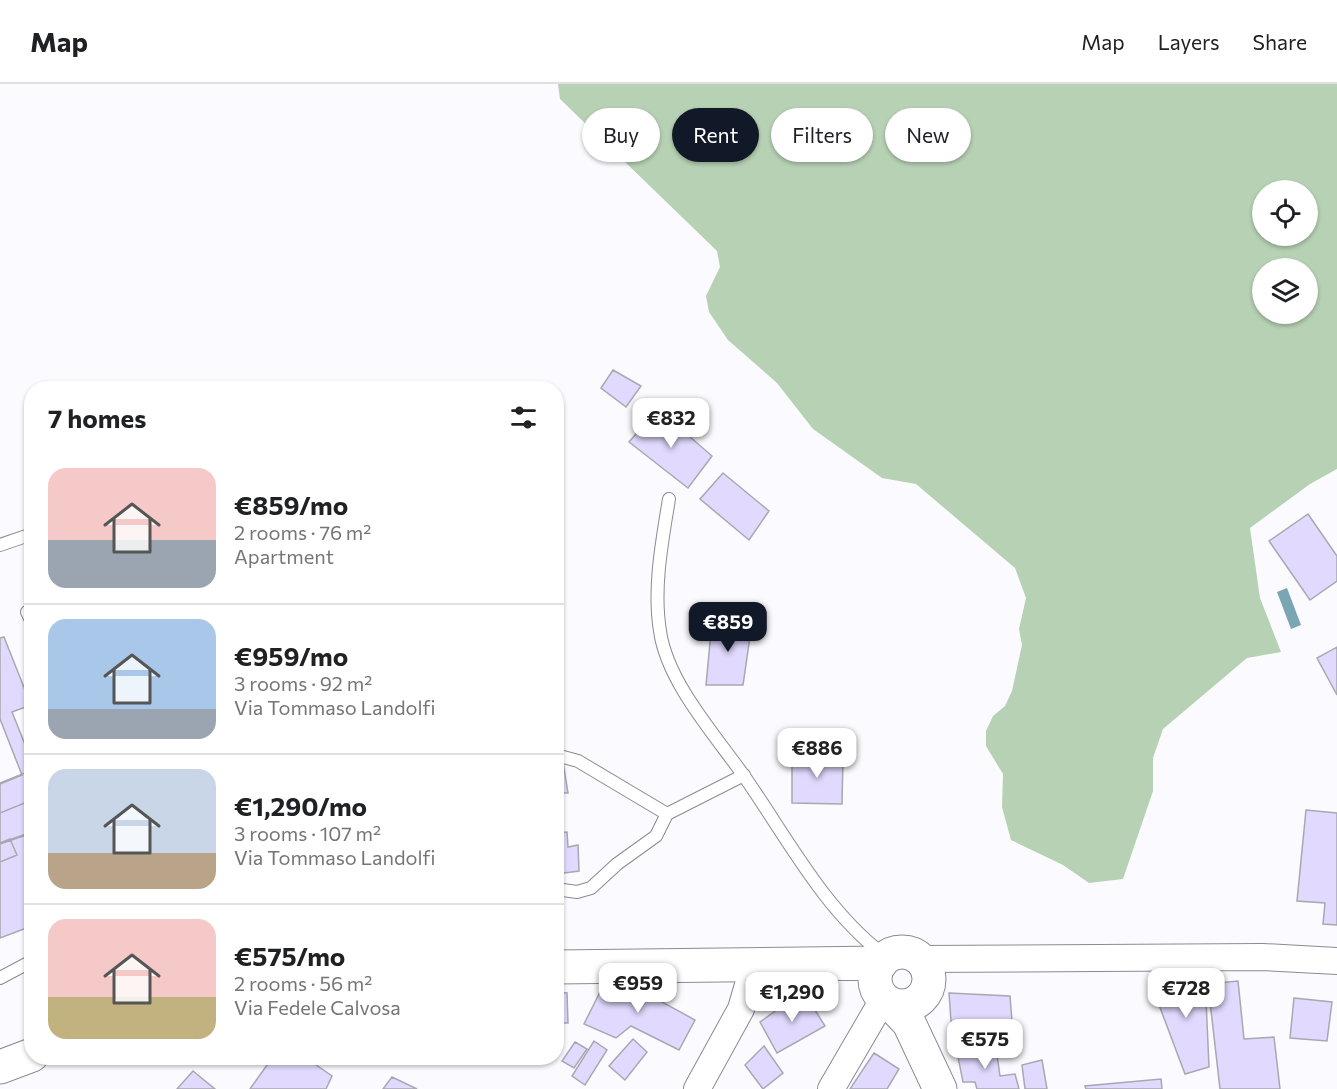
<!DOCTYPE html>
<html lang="en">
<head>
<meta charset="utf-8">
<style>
  :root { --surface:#fff; --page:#f6f6f6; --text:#202124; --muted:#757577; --line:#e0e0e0; --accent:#111827 }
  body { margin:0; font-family:Commissioner,sans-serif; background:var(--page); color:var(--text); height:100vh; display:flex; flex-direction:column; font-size:22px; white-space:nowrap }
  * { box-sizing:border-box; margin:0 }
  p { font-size:20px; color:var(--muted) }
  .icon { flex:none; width:33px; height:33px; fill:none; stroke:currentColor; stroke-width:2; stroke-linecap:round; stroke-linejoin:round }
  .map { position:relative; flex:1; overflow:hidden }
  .side { position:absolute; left:24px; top:297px; width:540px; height:684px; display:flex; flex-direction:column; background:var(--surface); border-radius:24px; box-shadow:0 2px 4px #0004 }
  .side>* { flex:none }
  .top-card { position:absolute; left:582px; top:24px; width:570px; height:54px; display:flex; gap:12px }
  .tools { position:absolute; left:1252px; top:96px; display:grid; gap:12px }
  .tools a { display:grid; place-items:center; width:66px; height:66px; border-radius:50%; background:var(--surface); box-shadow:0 2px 4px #0004; font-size:30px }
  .price { position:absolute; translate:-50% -51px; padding:0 14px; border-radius:12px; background:#fff; color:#222; font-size:20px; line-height:39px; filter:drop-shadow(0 2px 3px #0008) }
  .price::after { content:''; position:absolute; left:50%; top:36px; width:18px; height:14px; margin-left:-9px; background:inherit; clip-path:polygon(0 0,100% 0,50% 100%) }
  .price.current { background:var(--accent); color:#fff }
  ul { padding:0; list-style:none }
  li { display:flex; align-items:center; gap:18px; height:150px; padding:0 24px }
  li+li { border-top:2px solid var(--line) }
  li span { display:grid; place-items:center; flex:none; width:168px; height:120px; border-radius:18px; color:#555 }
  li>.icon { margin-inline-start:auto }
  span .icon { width:72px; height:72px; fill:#fffc; stroke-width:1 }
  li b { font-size:26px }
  h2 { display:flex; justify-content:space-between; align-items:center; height:72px; padding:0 24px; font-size:26px }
  .pill { padding:0 21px; border-radius:27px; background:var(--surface); box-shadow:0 2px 4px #0004; font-size:21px; line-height:54px }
  .pill.current { background:var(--accent); color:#fff }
  header { display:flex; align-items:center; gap:36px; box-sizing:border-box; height:84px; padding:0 30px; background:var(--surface); border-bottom:2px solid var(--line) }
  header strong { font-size:28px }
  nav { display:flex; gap:33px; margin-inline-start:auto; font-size:21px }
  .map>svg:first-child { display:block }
</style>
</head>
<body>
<header>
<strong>Map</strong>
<nav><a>Map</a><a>Layers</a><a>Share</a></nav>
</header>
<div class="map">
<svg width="1337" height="1005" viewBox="0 0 1337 1005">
  <rect width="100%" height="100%" fill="#fbfafe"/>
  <path fill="#b6d1b3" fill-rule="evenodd" d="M558 0H1337V385L1310 400 1250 444 1260 514 1281 568 1247 574 1163 645 1153 674V707L1123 795 1089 799 1063 781 1011 756 1002 723 1003 690 986 662V647L993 632 1005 622 1012 607 1022 561 1019 545 1026 514 1015 484 916 400 882 394 813 345 777 299 728 256 709 228 706 212 720 183 717 167 560 15ZM1263 106H1308V152H1263ZM1263 184H1308V230H1263Z"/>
  <path fill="#7aa6b4" d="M1287 504 1301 541 1291 545 1277 508Z"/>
  <path fill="#e2d9fe" stroke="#a9a7b0" stroke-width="1.5" d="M613 286 641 302 626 323 601 304Z
    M658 325 712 372 688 404 629 358Z
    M723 389 769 427 749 456 700 415Z
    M1308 430 1337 472V497L1310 516 1269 457Z
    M712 537 752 539 743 601H706Z
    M4 553 31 621 12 628 32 678V748L0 759V700L22 691 0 635V554Z
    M1337 563V611L1317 574Z
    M792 668 843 674 842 720 792 719Z
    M556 678H563L568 709H557L556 726Z
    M32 686V716L0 729V699Z
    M1306 726 1337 729V841L1323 840 1325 819 1297 817Z
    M567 748 568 763 578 761 579 787 557 790 556 749Z
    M32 749V842L0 854V760Z
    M10 755 17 771 0 778V759Z
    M1205 893 1209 983 1185 990 1150 897Z
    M1238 897 1244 955 1274 953 1280 1005H1220L1208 900Z
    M604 900 655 902 651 912 695 936 679 966 631 942 616 954 584 940Z
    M803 907 825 942 777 969 760 938Z
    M556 908 567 909 568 939H556Z
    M949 909 1010 912 1013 950 952 951Z
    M1294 914 1332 918 1327 957 1290 954Z
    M633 955 647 968 625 996 609 982Z
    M594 957 607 966 585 1001 572 992Z
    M575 958 587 965 574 984 562 977Z
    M764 962 783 989 763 1005 745 981Z
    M996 964 1000 992 1015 990 1019 1005H977L975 998H963L957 968Z
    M874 969 899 985 887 1005H850Z
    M272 974H306L332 992 326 1005H250Z
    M515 974H529L527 980Z
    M1042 976 1047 1005H1025L1022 981Z
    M193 987 215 1005H177Z
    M392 993 417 1005H383Z
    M1161 995 1162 1005H1086L1085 1002Z"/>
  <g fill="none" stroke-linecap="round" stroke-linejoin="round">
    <defs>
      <path id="lane" d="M669 415C662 458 653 504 660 547 667 598 715 651 744 692 786 752 824 826 884 871
        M0 461 32 450
        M32 526 27 528 32 538
        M556 671 578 677 667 730 744 691
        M556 805 577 808 591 804 617 780 656 752 667 730
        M0 894 32 877"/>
      <path id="street" d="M920 875 1263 873 1337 877
        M697 1005 741 925 754 880
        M831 1005 884 914"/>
      <path id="secondary" d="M875 895a27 27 0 1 1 54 0a27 27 0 1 1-54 0Z
        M556 883 881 879
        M890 919 909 939 940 1005
        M0 983 32 971"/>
    </defs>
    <use href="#lane" stroke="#8c8a93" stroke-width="14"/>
    <use href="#street" stroke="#8c8a93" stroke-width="28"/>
    <use href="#secondary" stroke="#8c8a93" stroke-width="35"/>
    <use href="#lane" stroke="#fff" stroke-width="12"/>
    <use href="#street" stroke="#fff" stroke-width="26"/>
    <use href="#secondary" stroke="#fff" stroke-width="33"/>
  </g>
</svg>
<div class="tools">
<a><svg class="icon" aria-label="locate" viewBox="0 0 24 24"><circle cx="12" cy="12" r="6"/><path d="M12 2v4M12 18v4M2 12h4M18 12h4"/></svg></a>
<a><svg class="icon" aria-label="layers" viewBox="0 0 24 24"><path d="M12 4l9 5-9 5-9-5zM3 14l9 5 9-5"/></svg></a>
</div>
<b class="price" style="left:671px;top:365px">€832</b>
<b class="price current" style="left:728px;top:569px">€859</b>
<b class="price" style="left:817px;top:695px">€886</b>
<b class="price" style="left:638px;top:930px">€959</b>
<b class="price" style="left:1186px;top:935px">€728</b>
<b class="price" style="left:792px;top:939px">€1,290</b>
<b class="price" style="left:985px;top:986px">€575</b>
<div class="top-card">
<a class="pill">Buy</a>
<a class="pill current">Rent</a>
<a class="pill">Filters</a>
<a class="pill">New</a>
</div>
<section class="side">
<h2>7 homes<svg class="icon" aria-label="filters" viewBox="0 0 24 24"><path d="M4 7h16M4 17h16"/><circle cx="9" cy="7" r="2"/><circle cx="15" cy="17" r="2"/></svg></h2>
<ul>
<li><span style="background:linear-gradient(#f6c9c9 60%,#9aa5b1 0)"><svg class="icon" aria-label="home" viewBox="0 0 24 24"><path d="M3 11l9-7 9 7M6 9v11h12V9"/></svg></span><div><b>€859/mo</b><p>2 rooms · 76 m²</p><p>Apartment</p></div></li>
<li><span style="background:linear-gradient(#a9c7e8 75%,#9aa5b1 0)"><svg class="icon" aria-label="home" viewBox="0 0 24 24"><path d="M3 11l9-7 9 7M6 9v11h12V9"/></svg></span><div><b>€959/mo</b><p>3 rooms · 92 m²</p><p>Via Tommaso Landolfi</p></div></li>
<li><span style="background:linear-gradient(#c9d6e8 70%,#b9a48a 0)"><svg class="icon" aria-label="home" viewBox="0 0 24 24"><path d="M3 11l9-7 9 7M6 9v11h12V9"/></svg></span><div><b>€1,290/mo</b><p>3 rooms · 107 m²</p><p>Via Tommaso Landolfi</p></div></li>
<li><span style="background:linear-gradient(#f6c9c9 65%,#c2b280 0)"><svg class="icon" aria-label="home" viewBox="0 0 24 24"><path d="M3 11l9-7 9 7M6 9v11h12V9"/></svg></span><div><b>€575/mo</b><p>2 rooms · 56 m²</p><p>Via Fedele Calvosa</p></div></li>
</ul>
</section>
</div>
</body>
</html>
